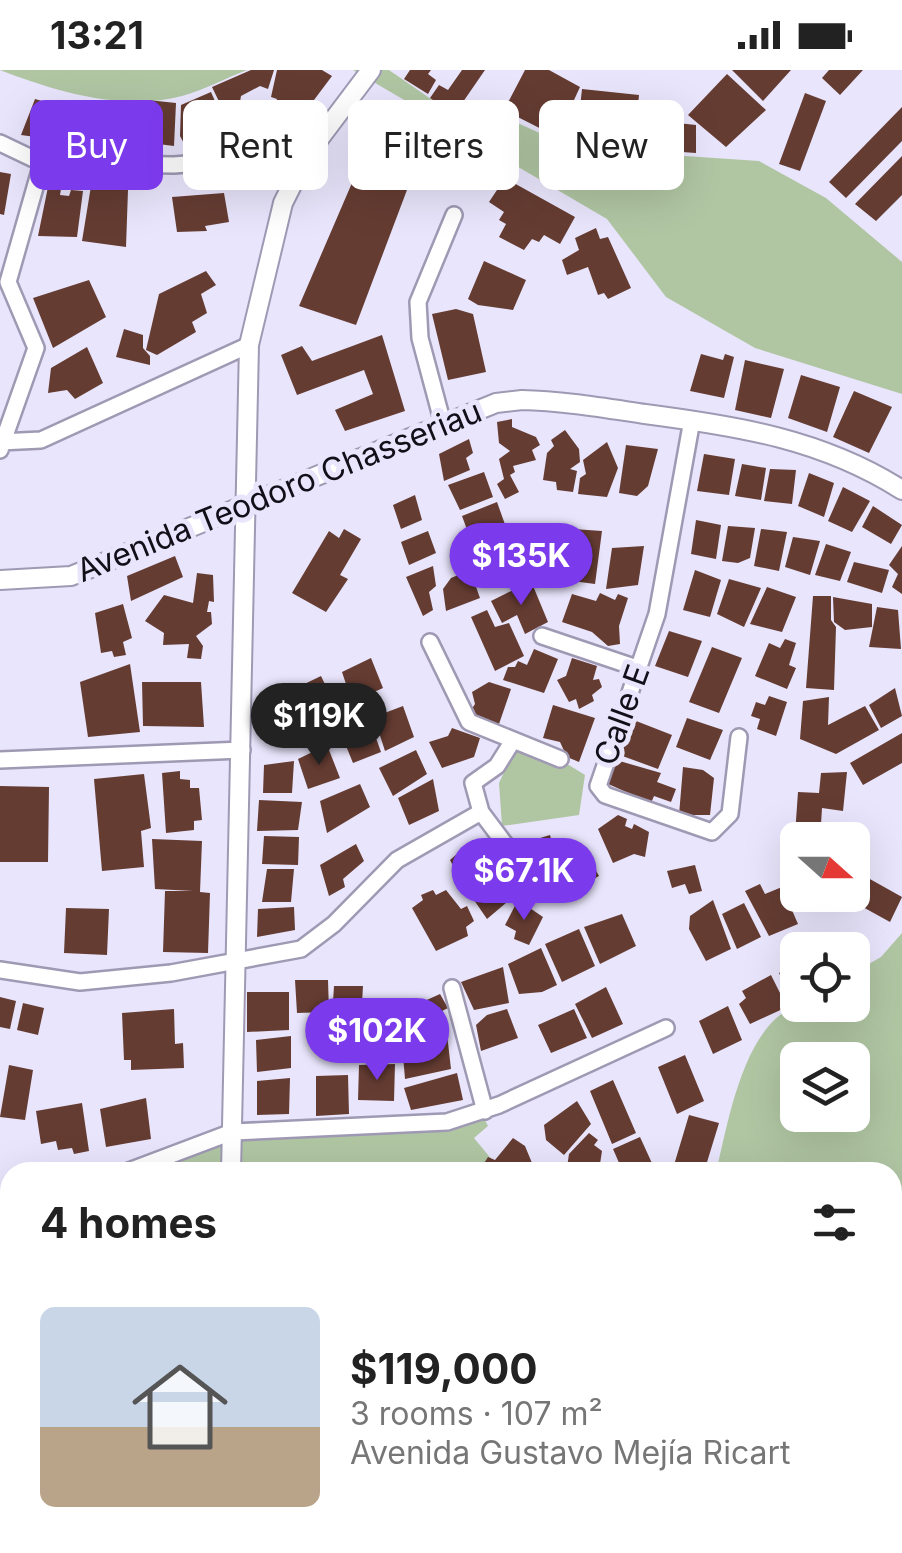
<!DOCTYPE html>
<html lang="en">
<head>
<meta charset="utf-8">
<style>
  :root { --surface:#fff; --page:#f6f6f6; --text:#222; --muted:#767676; --accent:#7c3aed }
  body { margin:0; font-family:Inter,sans-serif; background:var(--page); color:var(--text); height:100vh; display:flex; flex-direction:column; font-size:38px; white-space:nowrap }
  * { box-sizing:border-box; margin:0 }
  p { font-size:32px; color:var(--muted) }
  .icon { flex:none; width:55px; height:55px; fill:none; stroke:currentColor; stroke-width:2; stroke-linecap:round; stroke-linejoin:round }
  .map { position:relative; flex:1; overflow:hidden }
  .panel { position:absolute; left:0px; top:1092px; width:902px; height:392px; display:flex; flex-direction:column; background:var(--surface); border-radius:30px 30px 0 0; box-shadow:0 10px 40px #0002 }
  .panel>* { flex:none }
  .hud { position:absolute; left:30px; top:30px; width:842px; height:90px; display:flex; gap:20px }
  .needle { width:65px; rotate:111deg }
  .controls { position:absolute; left:780px; top:752px; display:grid; gap:20px }
  .controls a { display:grid; place-items:center; width:90px; height:90px; border-radius:15px; background:var(--surface); box-shadow:0 10px 40px #0002; font-size:50px }
  .price { position:absolute; translate:-50% -85px; padding:0 22px; border-radius:35px; background:var(--accent); color:#fff; font-size:32px; line-height:65px; filter:drop-shadow(0 2px 5px #0008) }
  .price::after { content:''; position:absolute; left:50%; top:60px; width:30px; height:22px; margin-left:-15px; background:inherit; clip-path:polygon(0 0,100% 0,50% 100%) }
  .price.active { background:#222; color:#fff }
  ul { padding:0; list-style:none }
  li { display:flex; align-items:center; gap:30px; height:250px; padding:0 40px }
  li span { display:grid; place-items:center; flex:none; width:280px; height:200px; border-radius:15px; color:#555 }
  li>.icon { margin-inline-start:auto }
  span .icon { width:120px; height:120px; fill:#fffc; stroke-width:1 }
  li b { font-size:42px }
  h2 { display:flex; justify-content:space-between; align-items:center; height:120px; padding:0 40px; font-size:42px }
  .pill { padding:0 35px; border-radius:15px; background:var(--surface); box-shadow:0 10px 40px #0002; font-size:35px; line-height:90px }
  .pill.active { background:var(--accent); color:#fff }
  .status { display:flex; justify-content:space-between; align-items:center; height:70px; padding:0 50px; background:var(--surface); direction:ltr }
  .status svg { height:28px; fill:currentColor }
  .map>svg:first-child { display:block }
</style>
</head>
<body>
<div class="status"><b>13:21</b><svg viewBox="0 0 49 12"><path d="M0 12V9h3v3zM5 12V6h3v6zM10 12V3h3v9zM15 12V0h3v12zM26 1h20v11H26zM47 4h2v5h-2z"/></svg></div>
<div class="map">
<svg width="902" height="1483" viewBox="0 0 902 1483">
  <rect width="100%" height="100%" fill="#e9e5fc"/>
  <path fill="#b0c6a3" fill-rule="evenodd" d="M0 0H247C226 8 204 20 182 26 123 42 54 21 0 0Z
    M353 0H389L454 45 486 47 492 41 546 66 596 80 759 91 826 128 902 192V324L755 278 666 227 607 149Z
    M514 681 564 692 585 705 579 745 502 756 499 713Z
    M902 863V1248L893 1238 892 1102H716C728 1054 743 954 798 935 813 930 837 935 852 935L853 903 881 887ZM798 990H852V1045H798Z
    M481 1042 488 1056 474 1068 502 1102H135L232 1066Z
    M10 1149V1410L0 1409V1153Z"/>
  <path fill="#653c32" d="M251 0H274L268 19 260 16 241 26 238 43 227 48 212 17Z
    M277 0H322L332 6 296 54 274 39 277 29 271 27Z
    M410 0H431L428 4 436 10 428 24 404 9Z
    M462 0H485L454 45 430 28 439 15 448 20Z
    M525 0H549L580 17 557 67 504 40Z
    M732 0H791L763 31Z
    M829 0H863L840 25 822 8Z
    M727 4 766 40 726 77 688 45Z
    M582 19 639 25 634 77 576 75Z
    M211 22 228 61 187 79 180 66 181 35Z
    M805 23 826 31 800 101 779 94Z
    M35 29 60 36 58 70 21 65Z
    M148 30 176 33 174 76 142 72Z
    M65 31 99 33 96 70 62 62Z
    M106 32H140L137 76 103 75Z
    M902 37V71L846 128 829 112Z
    M382 44 430 59 356 255 299 236 358 99 353 97 358 71Z
    M640 49 696 55V83L640 79Z
    M902 86V125L876 151 855 134Z
    M0 102 11 104 4 145 0 144Z
    M505 108 575 147 560 174 544 165 539 172 532 169 524 180 499 167 506 154 499 150 504 142 489 132Z
    M91 116 128 120 126 177 82 171Z
    M48 117 61 119 60 125 69 126 71 120 83 121 77 167 38 166Z
    M224 123 229 152 205 156 207 161 177 162 172 127Z
    M596 158 600 169 608 167 631 218 608 229 604 223 598 225 588 197 567 205 562 190 579 180 575 168Z
    M484 191 526 210 513 240 478 235 468 229Z
    M206 201 216 215 201 224 207 243 192 252 196 262 157 285 146 280 159 224Z
    M89 210 106 247 53 278 33 228Z
    M456 239 473 244 486 302 448 310 432 244Z
    M124 259 143 265V278L150 286V295L116 287Z
    M382 265 405 341 345 361 335 340 373 324 364 300 297 325 281 285 302 276 312 291Z
    M87 277 103 313 75 329 67 320 48 323 51 298Z
    M701 284 723 290 725 284 734 287 724 328 690 321Z
    M745 290 784 299 771 348 735 340Z
    M801 305 840 317 827 362 788 348Z
    M854 321 892 337 869 383 833 367Z
    M512 349V357L536 367 540 375 532 380 536 390 513 396 515 402 510 405 519 422 505 429 497 414 504 409 499 389 510 381 499 373 497 352Z
    M565 360 579 379 580 392 570 399 577 401 573 422 557 420 556 412 543 410 547 383 554 376 551 370Z
    M469 369 473 383 466 388 470 400 444 411 439 384Z
    M607 372 618 398 607 427 578 424 580 408 586 404 583 390Z
    M626 375 658 379 648 416 637 426 619 423Z
    M704 384 735 389 729 425 697 421Z
    M742 394 766 398 761 430 735 426Z
    M770 399 796 400 792 434 764 431Z
    M484 402 493 427 460 440 448 415Z
    M809 403 834 413 824 447 798 436Z
    M843 417 870 431 852 462 828 451Z
    M415 425 422 450 401 459 393 435Z
    M497 432 507 460 472 473 462 446Z
    M873 436 902 455 891 474 862 457Z
    M696 450 721 455 716 489 691 484Z
    M548 453 563 455 554 512 539 509 538 489H524L529 466 545 460Z
    M728 456 755 458 750 488 738 493 722 491Z
    M344 459 361 469 340 505 348 509 326 542 292 523 329 461 339 468Z
    M573 459 602 461 595 514 565 510Z
    M761 459 787 462 779 501 754 496Z
    M428 461 436 483 409 495 401 472Z
    M509 467 520 502 489 513 479 483Z
    M793 467 820 471 810 505 785 497Z
    M826 474 851 482 840 511 815 505Z
    M644 476 638 515 606 519 612 478Z
    M902 476V524L892 517 898 504 889 495Z
    M175 486 183 507 131 531 127 506Z
    M854 492 889 500 882 523 847 512Z
    M433 496 436 516 429 522 433 540 423 546 406 507Z
    M470 500 480 528 446 541 443 519 451 508Z
    M695 500 721 510 710 547 683 540Z
    M197 503 213 505 214 532 209 531 207 542H211L212 554 196 566 203 576 201 589 187 588 189 574 163 575 164 563 145 551 164 525 193 533Z
    M729 509 761 518 744 557 717 544Z
    M531 511 548 552 525 564 517 545 502 553 491 531Z
    M767 517 796 527 782 562 750 554Z
    M600 523 615 530 618 524 628 528 619 556 620 574 608 576 592 562 562 552 572 524 596 531Z
    M813 526H831V550L836 557 834 620 806 618Z
    M833 527 872 534V557L845 560 834 552Z
    M123 534 132 568 123 572 126 585 114 587 112 581 101 583 95 543Z
    M877 537 898 540 901 579 869 577Z
    M487 540 495 557 509 553 524 586 495 601 471 547Z
    M669 561 702 571 688 607 655 596Z
    M785 569 796 573 789 595 796 598 787 619 755 606 769 573 780 578Z
    M712 577 742 588 719 643 689 632Z
    M534 579 558 589 544 623 503 610 508 597H515L518 591 527 595Z
    M371 588 383 618 352 632 342 602Z
    M572 588 597 596 593 610 599 609 602 617 592 625 594 631 579 639 576 629 569 632 557 610 566 606Z
    M130 594 140 662 88 667 80 612Z
    M321 606 334 633 306 647 292 620Z
    M142 612H201L204 657 143 656Z
    M489 612 511 619 499 654 469 643 475 634 472 622Z
    M895 618 902 646 881 658 869 635Z
    M288 622 302 650 273 659 261 633Z
    M769 626 787 632 776 666 757 659 760 649 751 646 756 632 765 635Z
    M829 627 828 655 865 636 879 660 836 684 800 669 803 631Z
    M553 635 595 648 579 692 567 687 560 672 543 668Z
    M403 636 414 667 385 681 374 647Z
    M687 648 723 660 710 690 676 677Z
    M631 649 672 665 658 699 617 684Z
    M371 654 381 682 353 693 342 666Z
    M452 658 480 668 474 687 442 698 429 672 448 666Z
    M902 663V693L863 715 850 693Z
    M327 675 340 708 308 719 298 689Z
    M416 680 427 704 393 726 379 698Z
    M616 690 661 703 657 712 676 719 671 732 654 726 651 733 606 713Z
    M294 691 292 723H263L264 695Z
    M683 697 703 700 714 708 710 745H679Z
    M180 701V709L190 710V718H199L202 750 194 751V760L166 763 162 703Z
    M847 702 843 741 822 738 820 770H798V793H793L798 722 819 723 821 703Z
    M144 704 151 758 141 761 144 797 102 801 94 709Z
    M433 709 439 741 409 755 398 728Z
    M360 714 370 737 327 763 320 731Z
    M0 716 49 717 48 792H0Z
    M259 730 302 732 298 760 257 761Z
    M618 745 627 749 625 756 632 759 634 754 649 762 645 787 634 784 613 793 598 759Z
    M550 765 557 790 534 797 527 772Z
    M264 766 299 767 298 795 262 794Z
    M152 769 202 771 200 822 210 823 208 883 163 882 165 821H193L155 819Z
    M473 770 481 780 473 788 476 792 486 785 496 797 476 816 465 805 460 809 450 790Z
    M356 774 364 791 343 809 345 817 329 826 320 795Z
    M586 783 599 806 577 818 565 796Z
    M695 795 702 821 689 824 685 814 672 818 667 801Z
    M267 799H294L291 832H262Z
    M852 799 902 827 890 852 841 825H852Z
    M501 802 514 826 487 849 474 830Z
    M760 814 765 824 782 817 798 854 769 866 745 821Z
    M433 820 436 825 446 820 461 839 467 836 474 851 466 857 468 866 436 881 412 838 423 830 421 825Z
    M518 830 543 847 529 875 514 869 516 861 505 855Z
    M713 830 731 879 706 891 689 859 690 846Z
    M744 833 761 867 737 879 722 844Z
    M294 837 295 860 257 867 258 839Z
    M66 838 109 839 107 885 64 883Z
    M622 844 636 876 600 894 584 857Z
    M579 859 595 896 562 912 545 874Z
    M541 878 557 915 542 922 519 924 508 894Z
    M798 890V928L793 930 779 903Z
    M503 897 509 933 474 940 461 912Z
    M771 905 787 937 750 954 739 934 746 928 742 921Z
    M295 910H328L329 942 297 943Z
    M334 916H363L361 950 332 948Z
    M606 917 623 954 592 968 575 934Z
    M247 922H289V960L247 962Z
    M440 924 448 938 442 941 446 962 406 970 398 943Z
    M0 927 16 931 10 959 0 957Z
    M23 933 44 938 38 965 17 960Z
    M728 936 742 970 713 984 699 951Z
    M174 939 175 974 183 973 184 998 131 1000V990H124L122 943Z
    M507 939 518 968 481 981 476 955 487 945Z
    M574 939 587 968 551 983 538 955Z
    M388 951V979L358 982 357 954Z
    M447 964 451 999 405 1009 402 973Z
    M291 966V998L257 1002 256 970Z
    M685 985 704 1031 677 1044 658 997Z
    M395 994 394 1031 358 1030 359 995Z
    M9 995 33 1000 25 1050 0 1047Z
    M457 1003 463 1030 411 1040 404 1018Z
    M348 1005 349 1044 316 1046V1006Z
    M290 1008 289 1044 257 1045V1011Z
    M613 1010 636 1063 612 1074 590 1021Z
    M146 1028 151 1069 106 1077 100 1039Z
    M577 1031 591 1054 564 1085 546 1070 544 1055Z
    M82 1033 89 1081 74 1084 72 1078 58 1080 56 1071 41 1074 36 1041Z
    M689 1045 719 1053 704 1102 674 1095Z
    M589 1063 598 1070 594 1075 602 1081 600 1094 608 1099 605 1102H573L567 1097 569 1084Z
    M640 1067 656 1102H623L613 1079Z
    M513 1068 525 1076 532 1093 520 1102H489L481 1098 488 1087 495 1090Z
    M892 1317 902 1318V1351H892Z
    M892 1396 902 1397V1429L892 1428Z
    M892 1436 902 1437V1468L892 1467Z"/>
  <g fill="none" stroke-linecap="round" stroke-linejoin="round">
    <defs>
      <path id="minor" d="M0 73 42 93 174 95 199 93 264 65 307 85
        M692 350 657 544 598 716 605 725 712 762 730 744 739 667
        M443 354 420 268 418 232 454 145
        M0 372 41 370 249 275
        M0 380 36 278 8 212 42 93
        M542 566 640 599
        M430 572 469 652 560 689
        M0 690 242 680
        M481 742 529 806 542 813
        M0 900 80 912 171 903 301 879 334 854 397 790 481 742 473 713 497 696 512 672
        M452 918 485 1041
        M126 1102 232 1062 447 1052 499 1035 666 958
        M0 1151 10 1147
        M892 1297 902 1298
        M892 1371 902 1372
        M844 1475 902 1481"/>
      <path id="tertiary" d="M0 510 71 506 496 333 522 330C563 331 604 338 645 344 737 356 822 369 902 420
        M231 1102 249 275 283 133 307 85 371 0"/>
      <path id="primary" d="M0 1416 10 1417
        M0 1449 10 1450
        M253 1475 329 1483
        M581 1475 659 1483"/>
    </defs>
    <use href="#minor" stroke="#9f99b4" stroke-width="20"/>
    <use href="#tertiary" stroke="#9f99b4" stroke-width="22"/>
    <use href="#primary" stroke="#9b89ab" stroke-width="28"/>
    <use href="#minor" stroke="#fff" stroke-width="15"/>
    <use href="#tertiary" stroke="#fff" stroke-width="18"/>
    <use href="#primary" stroke="#efe0fb" stroke-width="22"/>
  </g>
  <g text-anchor="middle" stroke-width="10" stroke-linejoin="round" paint-order="stroke">
    <g font-size="32" fill="#120f19" stroke="#e9e5fc">
      <text transform="translate(279 421) rotate(-22)" y="11">Avenida Teodoro Chasseriau</text>
      <text transform="translate(622 645) rotate(-70)" y="11">Calle E</text>
    </g>
  </g>
</svg>
<div class="controls">
<a><svg class="needle" viewBox="-14 -14 28 28"><path d="M0-13l5 13h-10z" fill="#e53935"/><path d="M0 13l5-13h-10z" fill="#767676"/></svg></a>
<a><svg class="icon" aria-label="locate" viewBox="0 0 24 24"><circle cx="12" cy="12" r="6"/><path d="M12 2v4M12 18v4M2 12h4M18 12h4"/></svg></a>
<a><svg class="icon" aria-label="layers" viewBox="0 0 24 24"><path d="M12 4l9 5-9 5-9-5zM3 14l9 5 9-5"/></svg></a>
</div>
<b class="price" style="left:521px;top:538px">$135K</b>
<b class="price active" style="left:319px;top:698px">$119K</b>
<b class="price" style="left:524px;top:853px">$67.1K</b>
<b class="price" style="left:377px;top:1013px">$102K</b>
<div class="hud">
<a class="pill active">Buy</a>
<a class="pill">Rent</a>
<a class="pill">Filters</a>
<a class="pill">New</a>
</div>
<section class="panel">
<h2>4 homes<svg class="icon" aria-label="filters" viewBox="0 0 24 24"><path d="M4 7h16M4 17h16"/><circle cx="9" cy="7" r="2"/><circle cx="15" cy="17" r="2"/></svg></h2>
<ul>
<li><span style="background:linear-gradient(#c9d6e8 60%,#b9a48a 0)"><svg class="icon" aria-label="home" viewBox="0 0 24 24"><path d="M3 11l9-7 9 7M6 9v11h12V9"/></svg></span><div><b>$119,000</b><p>3 rooms · 107 m²</p><p>Avenida Gustavo Mejía Ricart</p></div></li>
</ul>
</section>
</div>
</body>
</html>
